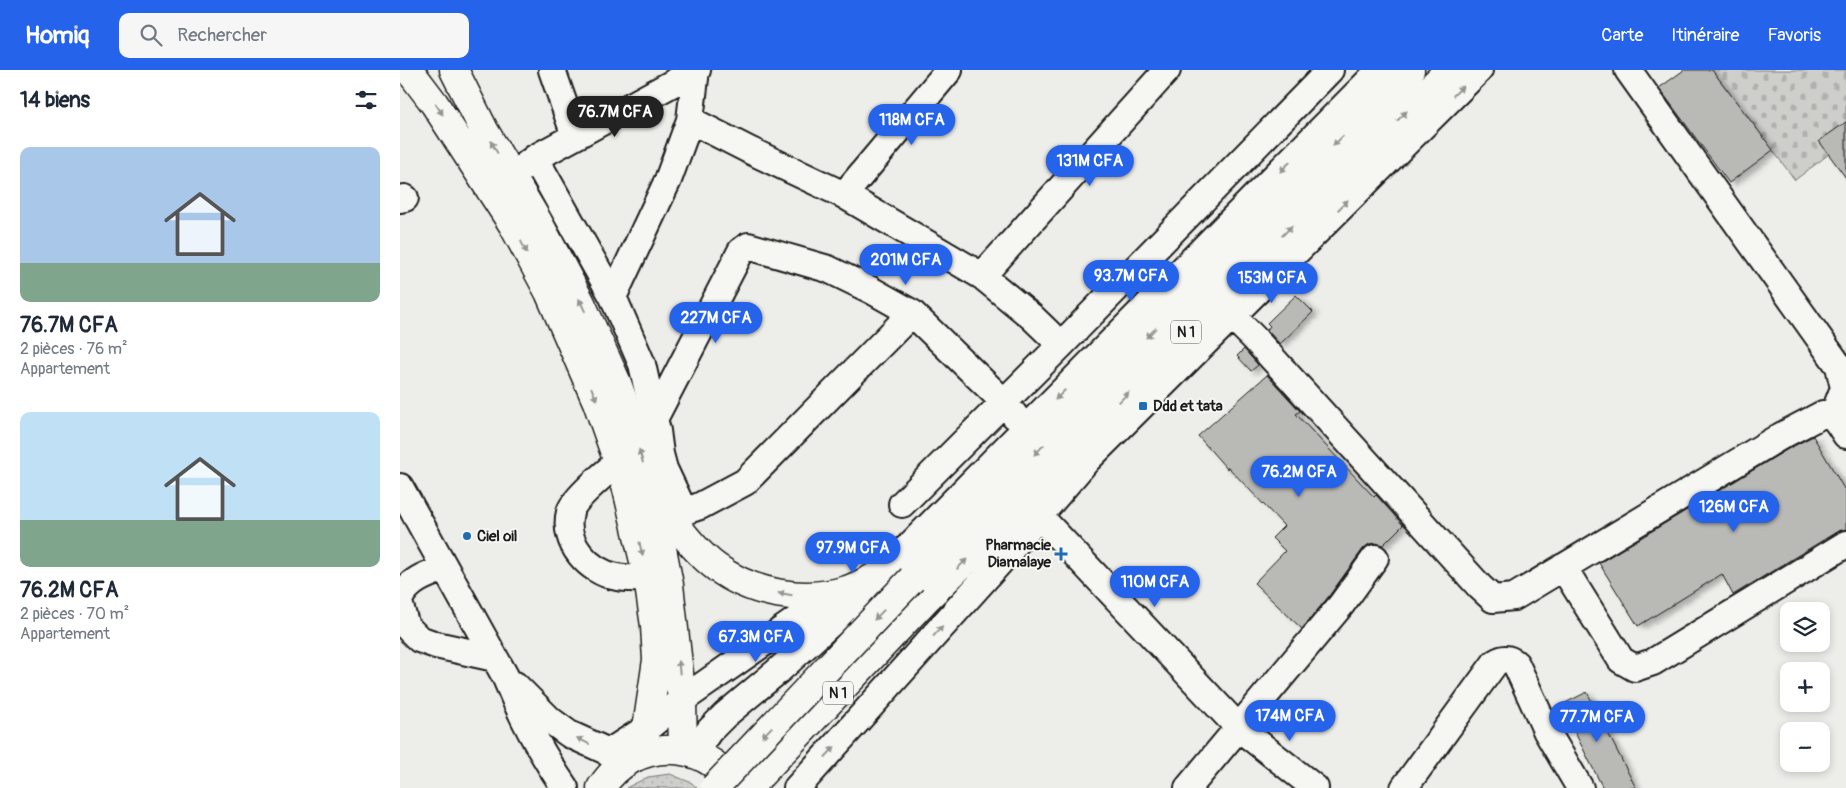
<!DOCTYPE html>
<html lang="fr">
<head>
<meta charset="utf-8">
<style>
  :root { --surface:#fff; --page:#f6f6f7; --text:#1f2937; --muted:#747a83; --accent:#2563eb }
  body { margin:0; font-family:Pangolin,sans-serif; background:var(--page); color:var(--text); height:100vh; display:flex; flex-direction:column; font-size:19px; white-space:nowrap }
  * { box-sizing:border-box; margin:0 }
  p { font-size:16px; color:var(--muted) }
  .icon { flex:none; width:28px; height:28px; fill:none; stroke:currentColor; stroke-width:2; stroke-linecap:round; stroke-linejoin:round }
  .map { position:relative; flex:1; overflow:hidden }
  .sheet { display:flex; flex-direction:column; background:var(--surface); width:400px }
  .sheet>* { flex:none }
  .buttons { position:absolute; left:1380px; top:532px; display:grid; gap:10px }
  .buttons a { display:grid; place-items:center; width:50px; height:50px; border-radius:10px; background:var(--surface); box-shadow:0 2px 8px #0003; font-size:25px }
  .price { position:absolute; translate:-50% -42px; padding:0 11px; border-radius:18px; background:var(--accent); color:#fff; font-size:16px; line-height:32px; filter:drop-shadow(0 1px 2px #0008) }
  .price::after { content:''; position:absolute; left:50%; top:30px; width:15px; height:11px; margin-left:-8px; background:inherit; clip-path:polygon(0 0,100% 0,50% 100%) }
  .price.active { background:#222; color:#fff }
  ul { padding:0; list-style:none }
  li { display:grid; align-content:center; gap:10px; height:265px; padding:0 20px }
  li span { display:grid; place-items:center; height:155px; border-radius:10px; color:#555 }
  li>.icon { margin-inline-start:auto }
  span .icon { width:90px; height:90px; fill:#fffc; stroke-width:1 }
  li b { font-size:21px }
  h2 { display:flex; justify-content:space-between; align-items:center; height:60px; padding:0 20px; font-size:21px }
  header { display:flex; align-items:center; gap:30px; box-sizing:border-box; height:70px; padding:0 25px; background:var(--accent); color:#fff }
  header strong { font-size:24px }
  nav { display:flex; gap:28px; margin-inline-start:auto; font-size:18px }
  .search { width:350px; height:45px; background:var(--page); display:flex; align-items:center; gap:12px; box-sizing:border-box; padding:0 18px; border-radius:10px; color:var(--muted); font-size:19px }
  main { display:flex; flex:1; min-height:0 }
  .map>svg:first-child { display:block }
</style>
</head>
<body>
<header>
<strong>Homiq</strong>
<div class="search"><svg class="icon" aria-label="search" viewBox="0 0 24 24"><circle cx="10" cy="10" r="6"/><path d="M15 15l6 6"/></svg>Rechercher</div>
<nav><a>Carte</a><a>Itinéraire</a><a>Favoris</a></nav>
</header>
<main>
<section class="sheet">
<h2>14 biens<svg class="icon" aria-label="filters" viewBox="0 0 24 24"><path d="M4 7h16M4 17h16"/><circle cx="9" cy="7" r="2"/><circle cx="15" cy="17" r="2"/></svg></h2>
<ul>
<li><span style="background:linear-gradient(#a9c7e8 75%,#7fa58c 0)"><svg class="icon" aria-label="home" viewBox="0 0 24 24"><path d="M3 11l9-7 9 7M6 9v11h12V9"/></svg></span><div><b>76.7M CFA</b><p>2 pièces · 76 m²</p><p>Appartement</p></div></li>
<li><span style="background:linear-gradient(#bfe0f5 70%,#7fa58c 0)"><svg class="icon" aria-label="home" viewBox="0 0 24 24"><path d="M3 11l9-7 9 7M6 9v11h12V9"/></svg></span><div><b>76.2M CFA</b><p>2 pièces · 70 m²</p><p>Appartement</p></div></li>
</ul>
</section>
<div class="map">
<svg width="1446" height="718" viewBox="0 0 1446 718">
  <defs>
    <pattern id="grass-dots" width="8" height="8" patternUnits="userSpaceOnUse" patternTransform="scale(1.25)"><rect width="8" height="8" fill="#cececb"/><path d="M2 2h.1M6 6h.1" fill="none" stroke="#b0b0ae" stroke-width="1.8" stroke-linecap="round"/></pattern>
    <pattern id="cemetery-stones" width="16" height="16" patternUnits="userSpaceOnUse" patternTransform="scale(1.25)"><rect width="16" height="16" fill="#cececb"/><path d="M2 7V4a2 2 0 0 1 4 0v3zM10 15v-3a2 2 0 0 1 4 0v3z" fill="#b0b0ae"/></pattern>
    <filter id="shadow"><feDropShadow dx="5.5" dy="3" stdDeviation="2.5" flood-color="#0004"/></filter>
  </defs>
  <rect width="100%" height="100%" fill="#edede9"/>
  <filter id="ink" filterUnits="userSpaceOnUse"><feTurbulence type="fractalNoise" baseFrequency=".02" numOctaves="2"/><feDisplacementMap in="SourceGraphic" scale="10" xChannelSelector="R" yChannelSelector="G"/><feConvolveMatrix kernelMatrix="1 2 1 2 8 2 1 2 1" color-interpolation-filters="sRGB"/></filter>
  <g filter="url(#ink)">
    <path fill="url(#grass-dots)" stroke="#757574" d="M270 704 292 713 297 718H226L248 707Z"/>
    <path fill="url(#cemetery-stones)" stroke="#757574" d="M1312 0H1446V52L1419 71 1429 84 1395 110Z"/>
    <path fill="#b9b9b6" stroke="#1c1c1c" filter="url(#shadow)" d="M1284 0H1312L1373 80 1329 113 1259 18Z
      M1446 52V108L1419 71Z
      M896 225 913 242 880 274 867 260 870 256 867 253Z
      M844 279 858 295 851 301 837 286Z
      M867 305 900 341 896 344 974 427 976 425 1003 455 983 475 976 473 969 474 963 479 929 526 902 559 854 513 885 481 872 468 884 456 828 397 827 399 798 366Z
      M1413 366 1446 422V459L1438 461 1333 525 1322 504 1238 556 1199 493 1388 379Z
      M1187 622 1236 718H1203L1161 635Z"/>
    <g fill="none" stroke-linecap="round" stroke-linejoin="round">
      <defs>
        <path id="minor" d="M152 0 175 66
          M1228 0 1439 296 1444 318 1433 346
          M290 50 351 81 444 125 582 206 632 247 661 275
          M135 88 213 227 242 294 257 361 260 384 264 399 280 433 288 440 300 436 345 412 512 243
          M122 98 135 88 297 0
          M444 125 549 0
          M0 129 5 128
          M582 206 767 0
          M213 227 268 110 290 50 296 0
          M819 233 854 268 1080 517 1093 529 1114 527 1381 366 1423 344C1435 343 1440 357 1446 365
          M254 349 341 181 348 176 428 199 471 220 512 243 604 332 615 346
          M218 392C207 402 174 428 170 442 162 473 189 502 217 507 227 509 238 508 248 508
          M0 417 105 606C121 646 141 683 165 718
          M627 433 839 658 915 718
          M502 434 661 275 930 0
          M1163 497 1221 590 1235 598 1253 592 1446 474
          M0 528C9 510 28 504 45 498
          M0 536 6 556 19 569 36 575 95 588
          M115 615 150 650 169 664 224 689
          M208 683 247 658 282 630 399 548 444 521
          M294 683 309 661 325 645 379 600 453 533 980 0
          M397 718 599 493 687 390 1079 0
          M788 718 941 535 975 488
          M1004 718 1095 593C1103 588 1108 587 1116 594L1147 662 1180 718"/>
        <path id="major" d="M9 0 34 33 113 155 149 222 197 332 218 392 227 419 248 508 255 556 257 590 247 658 239 685
          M54 0 84 60 137 150 181 233 217 313 233 359 252 426 269 515 282 630 283 680
          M254 428C274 451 292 479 316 497 352 524 404 533 447 520 459 516 470 509 482 504
          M201 718C233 667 305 667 336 718"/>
        <path id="highway" d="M512 509 607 413 870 139 1010 0
          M348 718 527 528 599 458 816 230 1049 0"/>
      </defs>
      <use href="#minor" stroke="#1c1c1c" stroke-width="30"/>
      <use href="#major" stroke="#1c1c1c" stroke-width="31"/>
      <use href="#highway" stroke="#1c1c1c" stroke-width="31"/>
      <use href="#minor" stroke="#f6f6f2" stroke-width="26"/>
      <use href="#major" stroke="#f6f6f2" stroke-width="28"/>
      <use href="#highway" stroke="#f6f6f2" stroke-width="28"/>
      <defs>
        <path id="highway-bridge" d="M314 718 512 509"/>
      </defs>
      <use href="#highway-bridge" stroke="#1c1c1c" stroke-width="31" stroke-linecap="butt"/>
      <use href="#highway-bridge" stroke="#f6f6f2" stroke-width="28"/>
    </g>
    <defs><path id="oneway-solid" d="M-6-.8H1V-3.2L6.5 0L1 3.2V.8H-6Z" transform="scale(1.25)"/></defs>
    <g fill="#949492">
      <use href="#oneway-solid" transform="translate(1058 21) rotate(-45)"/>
      <use href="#oneway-solid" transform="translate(39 39) rotate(57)"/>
      <use href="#oneway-solid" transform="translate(1002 46) rotate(-45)"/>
      <use href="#oneway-solid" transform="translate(938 71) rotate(135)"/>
      <use href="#oneway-solid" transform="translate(94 77) rotate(-120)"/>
      <use href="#oneway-solid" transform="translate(885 97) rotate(135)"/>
      <use href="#oneway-solid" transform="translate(943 135) rotate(-45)"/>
      <use href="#oneway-solid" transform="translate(887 161) rotate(-45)"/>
      <use href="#oneway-solid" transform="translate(124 177) rotate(62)"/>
      <use href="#oneway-solid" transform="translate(182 235) rotate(-116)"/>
      <use href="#oneway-solid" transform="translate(751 263) rotate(134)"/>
      <use href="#oneway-solid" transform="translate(194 324) rotate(67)"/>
      <use href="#oneway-solid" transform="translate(660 325) rotate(135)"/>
      <use href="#oneway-solid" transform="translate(724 327) rotate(-46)"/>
      <use href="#oneway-solid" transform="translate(639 380) rotate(134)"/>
      <use href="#oneway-solid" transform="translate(241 386) rotate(-106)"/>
      <use href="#oneway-solid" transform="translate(241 479) rotate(77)"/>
      <use href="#oneway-solid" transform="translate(562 494) rotate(-44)"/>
      <use href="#oneway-solid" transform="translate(385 524) rotate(-171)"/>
      <use href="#oneway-solid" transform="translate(479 545) rotate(134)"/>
      <use href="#oneway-solid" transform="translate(538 561) rotate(-48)"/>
      <use href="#oneway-solid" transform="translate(279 597) rotate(-96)"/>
      <use href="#oneway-solid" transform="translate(367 662) rotate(134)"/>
      <use href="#oneway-solid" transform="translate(183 671) rotate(-153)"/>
      <use href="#oneway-solid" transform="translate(430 682) rotate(-47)"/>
    </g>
  </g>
  <g fill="#1f6fb2" stroke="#f6f6f2" stroke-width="2">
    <rect x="738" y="331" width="10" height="10" rx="2.5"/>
    <circle cx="67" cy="466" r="5"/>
    <path d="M658.5 476.5h5v5h5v5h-5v5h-5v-5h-5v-5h5z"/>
  </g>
  <g text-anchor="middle" stroke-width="4" stroke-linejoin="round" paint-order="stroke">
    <g fill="#f6f6f2" stroke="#5d5d5c" stroke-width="1">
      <rect x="771" y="250.5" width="30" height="23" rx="4"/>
      <rect x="423" y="611.5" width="30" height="23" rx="4"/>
    </g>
    <g font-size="14" font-weight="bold" fill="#1c1c1c">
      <text x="786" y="267">N 1</text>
      <text x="438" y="628">N 1</text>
    </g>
    <g font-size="15" font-weight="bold" fill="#1c1c1c" stroke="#f6f6f2" text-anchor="start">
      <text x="753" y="341">Ddd et tata</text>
      <text x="77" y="471">Ciel oil</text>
      <text x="651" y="480" text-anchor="end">Pharmacie<tspan x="651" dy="17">Diamalaye</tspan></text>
    </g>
  </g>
</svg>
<div class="buttons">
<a><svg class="icon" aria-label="layers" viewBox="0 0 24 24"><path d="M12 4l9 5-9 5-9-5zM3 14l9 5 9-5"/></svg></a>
<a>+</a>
<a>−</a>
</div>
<b class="price active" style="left:215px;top:68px">76.7M CFA</b>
<b class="price" style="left:512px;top:76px">118M CFA</b>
<b class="price" style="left:690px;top:117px">131M CFA</b>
<b class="price" style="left:506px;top:216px">201M CFA</b>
<b class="price" style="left:731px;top:232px">93.7M CFA</b>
<b class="price" style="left:872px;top:234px">153M CFA</b>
<b class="price" style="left:316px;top:274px">227M CFA</b>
<b class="price" style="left:899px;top:428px">76.2M CFA</b>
<b class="price" style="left:1334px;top:463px">126M CFA</b>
<b class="price" style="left:453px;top:504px">97.9M CFA</b>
<b class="price" style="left:755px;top:538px">110M CFA</b>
<b class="price" style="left:356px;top:593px">67.3M CFA</b>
<b class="price" style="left:890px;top:672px">174M CFA</b>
<b class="price" style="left:1197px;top:673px">77.7M CFA</b>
</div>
</main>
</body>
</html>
